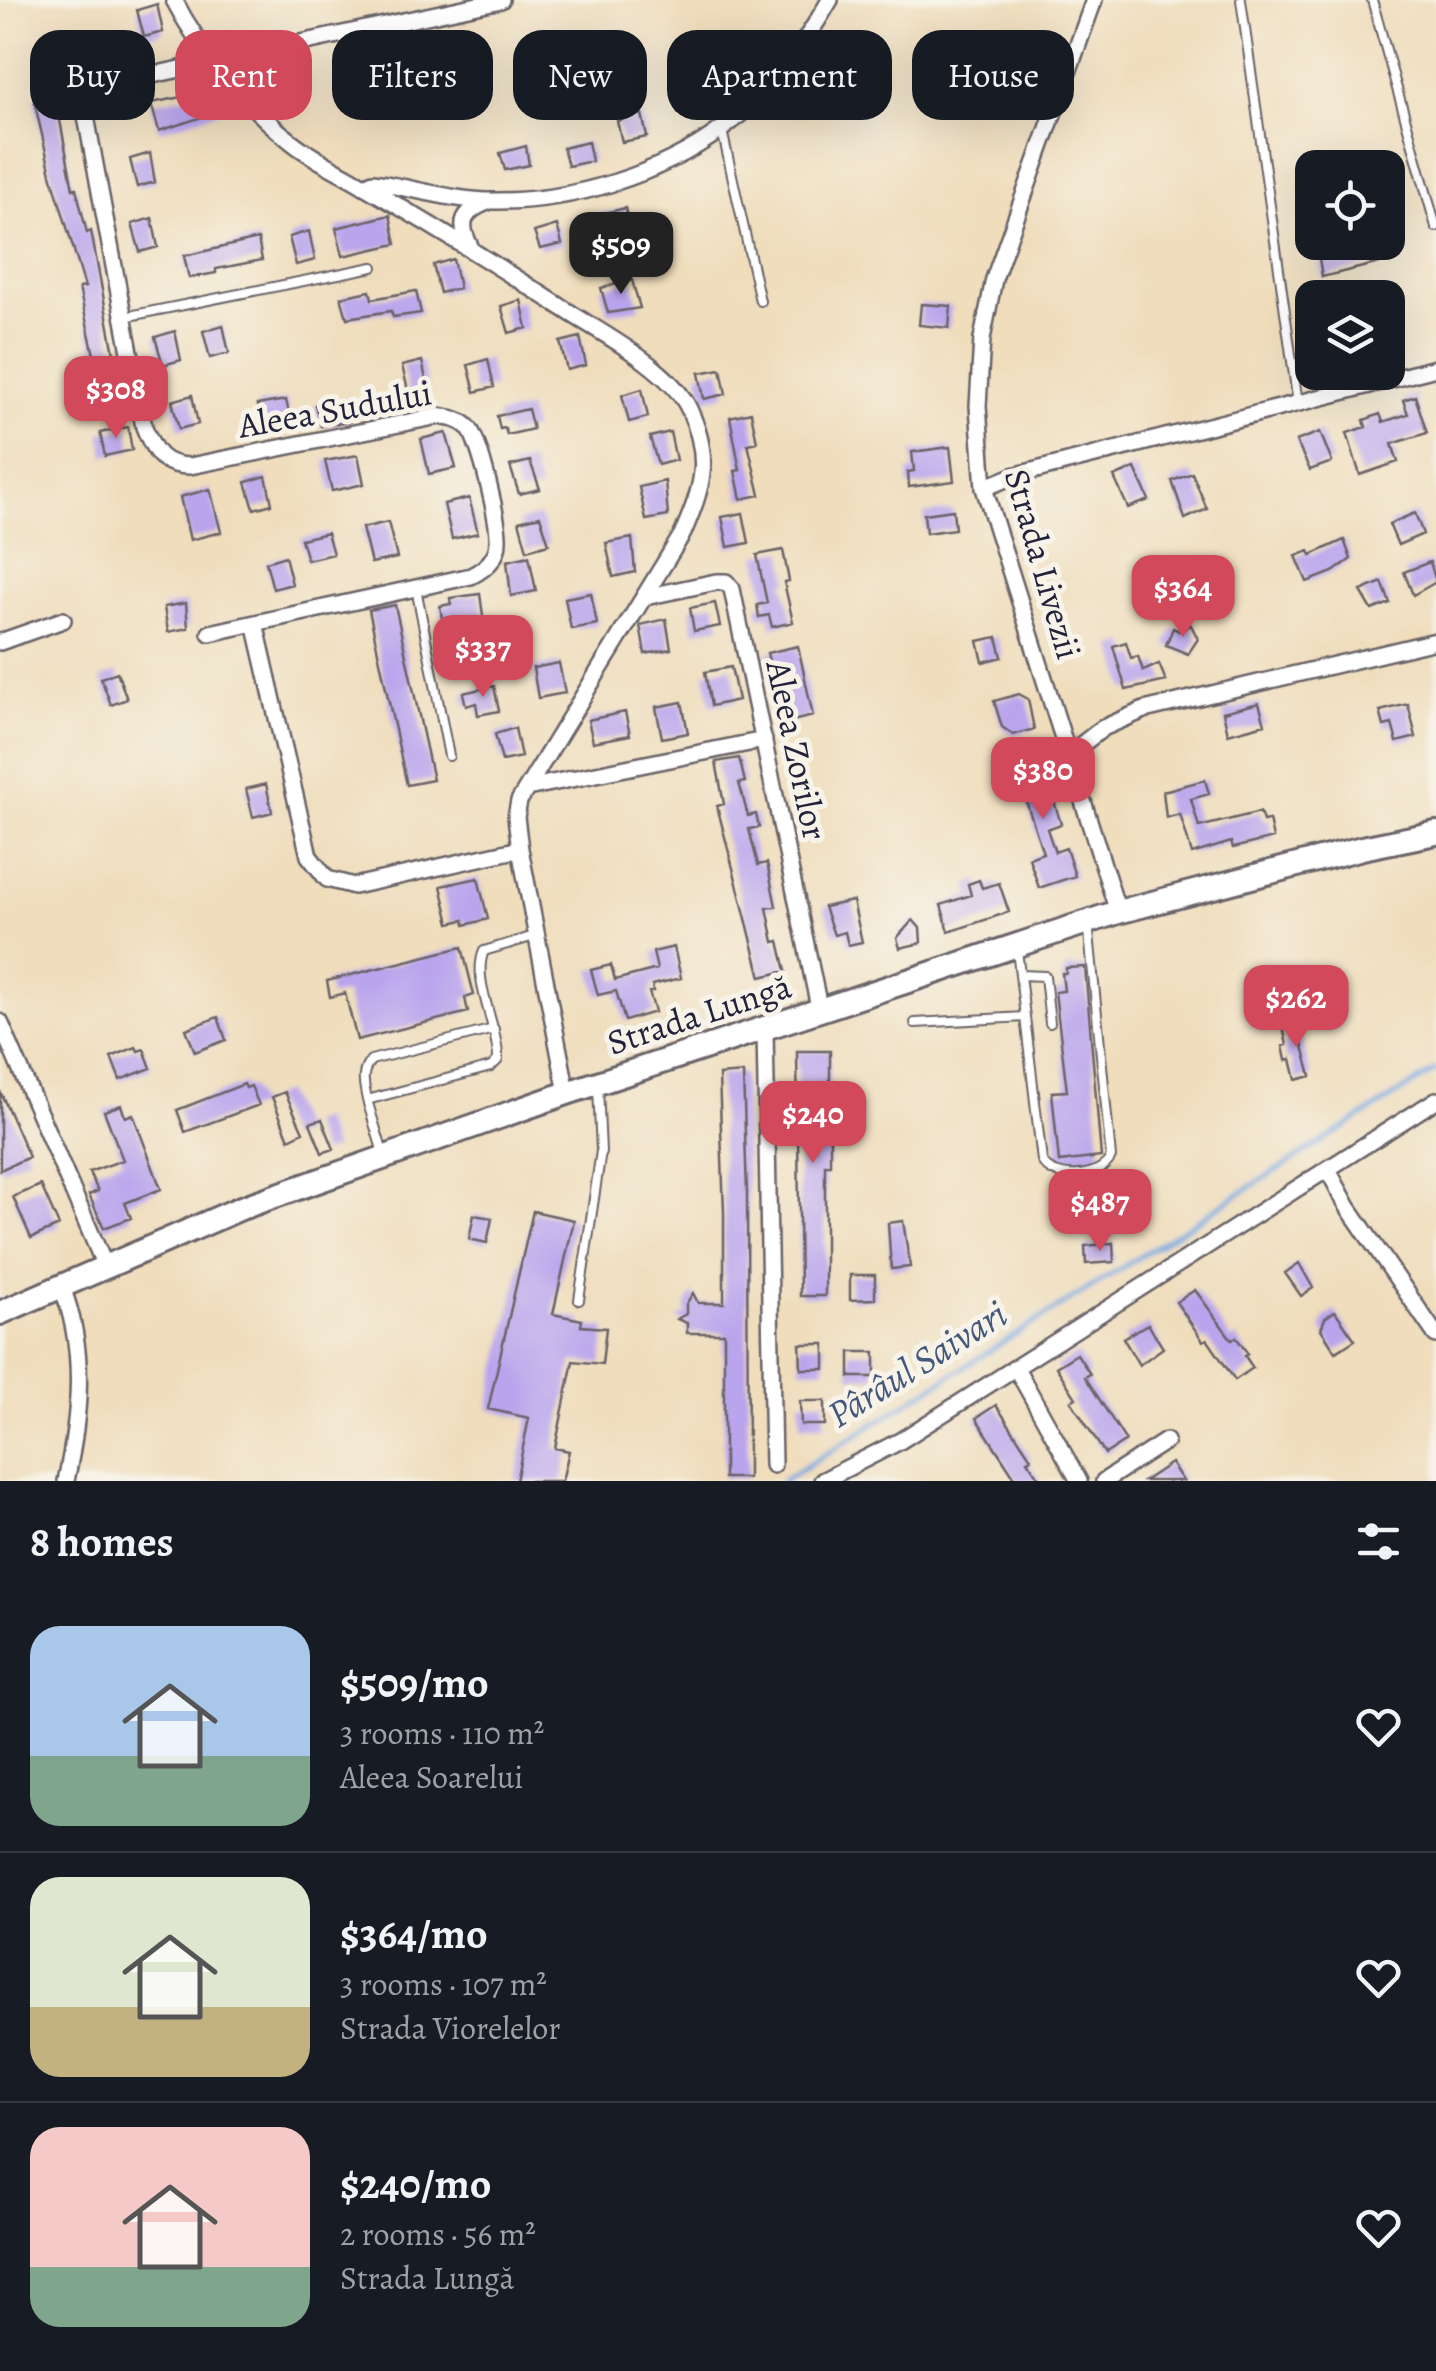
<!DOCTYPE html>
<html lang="en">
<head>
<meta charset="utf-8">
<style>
  :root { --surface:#171b24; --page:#20242c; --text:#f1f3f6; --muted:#9ea1a6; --line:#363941; --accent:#d1495b }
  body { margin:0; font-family:Alegreya,serif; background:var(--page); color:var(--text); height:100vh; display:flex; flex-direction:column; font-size:38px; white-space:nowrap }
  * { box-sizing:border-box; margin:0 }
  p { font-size:32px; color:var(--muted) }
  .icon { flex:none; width:55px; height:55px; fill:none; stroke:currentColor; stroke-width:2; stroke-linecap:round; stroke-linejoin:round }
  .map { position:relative; height:1481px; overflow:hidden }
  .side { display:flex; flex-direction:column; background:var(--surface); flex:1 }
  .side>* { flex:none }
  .guide { position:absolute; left:30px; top:30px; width:1378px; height:90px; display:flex; gap:20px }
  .fabs { position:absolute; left:1295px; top:150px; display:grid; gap:20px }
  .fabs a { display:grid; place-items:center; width:110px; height:110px; border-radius:20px; background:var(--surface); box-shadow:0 10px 40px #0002; font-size:50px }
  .price { position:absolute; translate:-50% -85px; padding:0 22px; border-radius:20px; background:var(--accent); color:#fff; font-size:32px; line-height:65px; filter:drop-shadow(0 2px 5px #0008) }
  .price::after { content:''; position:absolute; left:50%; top:60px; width:30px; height:22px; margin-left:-15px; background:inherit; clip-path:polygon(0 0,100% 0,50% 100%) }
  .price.on { background:#222; color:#fff }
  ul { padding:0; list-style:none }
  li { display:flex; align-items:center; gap:30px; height:250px; padding:0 30px }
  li+li { border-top:2px solid var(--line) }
  li span { display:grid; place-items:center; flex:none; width:280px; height:200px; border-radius:30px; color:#555 }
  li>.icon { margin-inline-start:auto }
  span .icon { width:120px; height:120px; fill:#fffc; stroke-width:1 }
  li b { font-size:42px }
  h2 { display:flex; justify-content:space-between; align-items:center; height:120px; padding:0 30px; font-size:42px }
  .pill { padding:0 35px; border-radius:30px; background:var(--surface); box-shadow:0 10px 40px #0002; font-size:35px; line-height:90px }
  .pill.on { background:var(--accent); color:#fff }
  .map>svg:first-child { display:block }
</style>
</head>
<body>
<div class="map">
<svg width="1436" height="1481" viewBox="0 0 1436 1481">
  <rect width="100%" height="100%" fill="#f7f3e8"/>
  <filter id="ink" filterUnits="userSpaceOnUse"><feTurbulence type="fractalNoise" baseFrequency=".01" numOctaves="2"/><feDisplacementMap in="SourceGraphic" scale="20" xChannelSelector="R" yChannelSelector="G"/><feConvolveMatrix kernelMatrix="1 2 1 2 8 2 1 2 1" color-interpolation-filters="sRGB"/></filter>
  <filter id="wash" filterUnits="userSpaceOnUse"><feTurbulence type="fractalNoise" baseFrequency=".0048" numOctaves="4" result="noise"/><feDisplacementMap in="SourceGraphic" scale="40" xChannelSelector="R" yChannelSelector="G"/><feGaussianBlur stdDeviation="2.25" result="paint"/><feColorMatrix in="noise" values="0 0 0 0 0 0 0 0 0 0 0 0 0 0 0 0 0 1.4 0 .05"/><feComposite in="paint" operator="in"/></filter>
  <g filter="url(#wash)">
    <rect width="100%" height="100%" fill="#efddbc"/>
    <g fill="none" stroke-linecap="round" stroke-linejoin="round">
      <path stroke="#77a7e1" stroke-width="5" d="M783 1481 1436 1070"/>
    </g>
    <g id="blocks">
      <path fill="#b9a4ed" d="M157 4 163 32 144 37 137 10Z
        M125 38 129 60 104 69 99 45Z
        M751 41 757 62 731 69 725 47Z
        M71 51 76 75 58 80 52 56Z
        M700 81 707 107 678 113 673 89Z
        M211 83 218 112 159 131 151 103 193 95 192 89Z
        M55 94 73 189 76 188 87 233 91 231 115 359 96 364 79 288 85 287 51 174 34 100Z
        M642 114 647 137 622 142 617 121Z
        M588 142 592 161 568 166 563 148Z
        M526 146 529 165 505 170 500 153Z
        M150 153 155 182 137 187 130 159Z
        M625 208 634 240 600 246 593 216Z
        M390 215 396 244 343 256 336 228Z
        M152 218 158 247 140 252 132 224Z
        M557 225 562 244 540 249 534 232Z
        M309 231 315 260 296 265 289 237Z
        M258 239 262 260 216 269V273L189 278 184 256Z
        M1356 242 1396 243 1400 258 1322 277 1318 252Z
        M453 259 459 288 440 293 433 265Z
        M632 280 640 308 608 313 601 288Z
        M370 291 372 299 416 291 421 313 393 317 391 311 347 318 341 297Z
        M521 300 527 328 509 333 501 306Z
        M921 304 951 306 949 328 919 325Z
        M223 325 229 353 210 358 203 331Z
        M175 331 181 360 163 365 155 337Z
        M580 337 586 365 567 370 560 342Z
        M488 359 494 387 475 392 468 365Z
        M422 361 428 389 409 394 402 366Z
        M721 369 726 394 704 399 699 373Z
        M642 389 648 417 629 422 622 395Z
        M192 395 198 424 179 429 172 401Z
        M1415 396 1427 433 1392 444 1398 462 1360 475 1347 433 1366 427 1364 420 1380 414 1383 422 1408 414 1403 400Z
        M286 400 291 422 263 427 257 405Z
        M344 400 349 422 321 426 315 405Z
        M528 409 533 429 507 435 505 428 500 429 497 416Z
        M751 412 757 442 748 444 760 495 741 499 735 471 740 470 730 417Z
        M128 427 132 450 105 456 100 433Z
        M670 432 676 460 658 465 650 437Z
        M1320 432 1332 462 1310 470 1296 441Z
        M446 433 456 468 429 474 421 439Z
        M950 447 954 481 909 487 908 472 914 471 912 452Z
        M358 455 364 484 332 491 325 461Z
        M530 461 540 489 519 494 510 466Z
        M1135 468 1149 500 1128 508 1114 477Z
        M1192 473 1207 509 1185 519 1172 481Z
        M266 476 272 504 254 509 246 482Z
        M665 481 668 516 646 520 639 487Z
        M210 489 221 532 190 540 180 497Z
        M469 498 478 533 452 539 444 504Z
        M953 510 955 529 926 533 924 514Z
        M743 513 749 543 728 547 722 517Z
        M1415 513 1423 534 1398 545 1389 524Z
        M540 516 549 544 527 550 519 521Z
        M388 522 397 558 371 563 362 528Z
        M327 533 333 554 307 560 301 539Z
        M632 538 635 572 613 577 606 543Z
        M1344 540 1351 559 1333 572 1307 582 1296 556 1309 551 1311 555Z
        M783 550 789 581 784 582 793 622 772 627 769 615 759 617 757 605 767 603 757 555Z
        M285 556 292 584 273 589 266 562Z
        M529 556 536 591 511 596 507 561Z
        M1430 562 1436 582 1413 595 1404 572Z
        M1382 582 1390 603 1372 610 1361 591Z
        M591 593 597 624 571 629 565 598Z
        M480 594 484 623 465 626 464 621 443 624 440 606 451 604 450 598Z
        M186 603 188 628 168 632 164 607Z
        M715 603 720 626 694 631 690 608Z
        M395 605 433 780 407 785 369 610Z
        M666 619 671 649 645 654 640 625Z
        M1191 625 1198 639 1188 654 1166 645 1173 628 1179 631Z
        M997 637 1002 657 983 662 978 641Z
        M1126 642 1131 658 1138 656 1143 671 1159 664 1166 681 1126 690 1113 646Z
        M798 646 813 716 792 721 790 709 780 711 777 699 787 697 780 663 770 665 767 653Z
        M559 663 565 693 538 698 533 668Z
        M731 667 738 700 711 706 705 672Z
        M117 672 127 699 111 705 101 678Z
        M494 686 499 711 478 715 476 703 466 706 463 693Z
        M1019 694 1028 699 1034 729 1013 735 1002 727 994 701Z
        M682 702 688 733 662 738 656 707Z
        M1259 703 1265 724 1228 734 1223 712Z
        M1408 704 1416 737 1397 742 1392 724 1384 726 1380 711Z
        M625 712 630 735 593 742 588 720Z
        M515 728 521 757 502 761 495 734Z
        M1023 754 1026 761 1040 756 1061 824 1047 829 1055 852 1066 848 1075 876 1039 888 1029 858 1043 853 1012 758Z
        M739 758 745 782 739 783 748 816 756 814 759 827 749 829 758 865 767 863 776 906 767 908 774 942 779 941 786 971 761 977 717 806 724 804 716 762Z
        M1205 780 1209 794 1191 799 1199 827 1260 812 1263 821 1269 820 1273 838 1233 848 1231 842 1192 854 1180 814 1166 818 1163 791Z
        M266 784 272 812 253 817 246 789Z
        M478 878 488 919 465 925 464 920 450 923 441 886Z
        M979 880 982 888 999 883 1009 912 949 932 941 905 971 895 968 884Z
        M853 901 862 942 848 945 845 932 834 935 824 907Z
        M913 920 920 928 921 943 900 948 897 938Z
        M462 947 474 995 465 998 468 1012 357 1040 345 993 330 997 327 981Z
        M674 947 681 978 652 985 653 991 649 992 655 1012 625 1021 616 991 598 995 591 970 611 965 615 980 657 969 653 952Z
        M1085 967 1101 1157 1059 1162 1052 1092 1067 1091 1055 992 1064 991 1062 973H1066V968Z
        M218 1017 226 1040 195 1052 186 1029Z
        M1296 1020 1311 1076 1296 1080 1291 1059 1286 1060 1283 1046 1287 1045 1282 1023Z
        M136 1047 138 1051 144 1049 151 1068 120 1080 111 1057Z
        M797 1051H830V1165H825V1296H800Z
        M743 1073 747 1193 748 1478H724V1333H687V1323L677 1319 686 1314V1304L693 1293 698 1303H724V1213L719 1075Z
        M244 1084 246 1088 251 1086 259 1105 185 1132 177 1110Z
        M0 1091 29 1157 0 1170Z
        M285 1092 303 1132 289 1139 272 1097Z
        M121 1105 125 1117 133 1114 161 1189 125 1203 131 1218 104 1228 89 1195 98 1191 89 1172 123 1160 104 1111Z
        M322 1119 334 1149 322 1153 310 1123Z
        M41 1185 59 1226 31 1238 13 1197Z
        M533 1211 574 1220 553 1314 582 1320 581 1326 606 1328 602 1364 573 1361 555 1448 569 1451 562 1481H516L529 1418 488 1409Z
        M474 1215 492 1218 487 1243 469 1239Z
        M903 1221 910 1267 891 1269 888 1223Z
        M1113 1243 1114 1262 1086 1264 1085 1246Z
        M1299 1263 1313 1288 1301 1296 1285 1273Z
        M850 1275H875V1299L850 1300Z
        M1195 1290 1232 1340 1236 1337 1248 1354 1245 1356 1253 1368 1235 1380 1207 1339 1203 1341 1176 1302Z
        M1335 1311 1355 1340 1336 1352 1321 1329 1325 1318Z
        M1148 1324 1163 1348 1139 1365 1123 1338Z
        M800 1344H825V1369H801Z
        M850 1352H875V1377H850Z
        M1077 1354 1090 1374 1085 1377 1126 1441 1105 1454 1071 1401 1076 1398 1056 1367Z
        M800 1401H825V1425H801Z
        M996 1405 1031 1458 1027 1460 1041 1481H1017L976 1418Z
        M1171 1463 1183 1481H1144Z"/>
    </g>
  </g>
  <g filter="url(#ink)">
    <use href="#blocks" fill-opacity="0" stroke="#6a6368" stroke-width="2.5"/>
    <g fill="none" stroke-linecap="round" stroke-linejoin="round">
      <defs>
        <path id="service" d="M1241 0 1298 404
          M1372 0 1436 227
          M722 130 760 301
          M124 317 373 267
          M416 588 449 756
          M1017 950 1020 975 1045 976 1050 1023
          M1020 975 1042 1161C1053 1182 1101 1179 1111 1157L1088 923
          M915 1023 1025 1017
          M494 1029 371 1060C360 1073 364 1084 367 1100L491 1067 498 1060C499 1028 471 980 484 951L538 935
          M367 1100 383 1153
          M579 1300 601 1151 598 1088"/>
        <path id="minor" d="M174 0C200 51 246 106 292 142 313 159 341 172 364 186L373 182C413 188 454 201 494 201 572 202 660 175 723 128 769 94 802 48 830 0
          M501 0 106 85 89 99 85 111 144 427C154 452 162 466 190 466L439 416C450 418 460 419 468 427 480 439 499 523 498 541 498 558 485 569 471 576L255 623 309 856 327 879 354 886 520 849
          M1094 0 994 279 982 339 978 406 984 488 1118 912
          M364 186C435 227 504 270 572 314 607 336 672 371 689 409 712 458 703 486 683 533L519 801 516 817 520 849 567 1093
          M471 248C457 222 463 211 490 201
          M984 488 1013 476 1436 368
          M645 597 716 582H726L732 589 820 1012
          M210 633 255 623
          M0 642 63 620
          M1068 755 1103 728 1144 710 1436 641
          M527 788 764 740
          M0 1022 105 1266
          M765 1030 773 1465
          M1328 1170 1348 1207 1436 1335
          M61 1285C87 1349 80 1415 66 1481
          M1016 1368 1079 1481
          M822 1481 900 1441 1436 1100
          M1104 1481 1166 1441"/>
        <path id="secondary" d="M0 1313 241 1208 567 1093 1118 912 1362 848 1436 833"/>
      </defs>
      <use href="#service" stroke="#6a6368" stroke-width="12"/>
      <use href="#minor" stroke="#6a6368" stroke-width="20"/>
      <use href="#secondary" stroke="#6a6368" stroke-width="28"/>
      <use href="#service" stroke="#fff" stroke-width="8"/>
      <use href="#minor" stroke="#fff" stroke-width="15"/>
      <use href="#secondary" stroke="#fff" stroke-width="22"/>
    </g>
  </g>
  <g text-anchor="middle" stroke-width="10" stroke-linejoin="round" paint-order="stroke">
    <g font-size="35" fill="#22223b" stroke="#f7f3e8">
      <text transform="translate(335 409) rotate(-10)" y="12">Aleea Sudului</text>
      <text transform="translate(1043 564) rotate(74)" y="12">Strada Livezii</text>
      <text transform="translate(797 750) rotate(78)" y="12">Aleea Zorilor</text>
      <text transform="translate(699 1014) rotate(-18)" y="12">Strada Lungă</text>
    </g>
    <g font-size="38" font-style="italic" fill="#44577d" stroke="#f7f3e8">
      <text transform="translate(917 1364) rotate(-32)" y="13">Pârâul Saivari</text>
    </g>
  </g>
</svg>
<div class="fabs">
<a><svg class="icon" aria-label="locate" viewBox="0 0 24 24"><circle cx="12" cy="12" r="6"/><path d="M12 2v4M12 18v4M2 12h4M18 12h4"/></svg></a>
<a><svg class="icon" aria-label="layers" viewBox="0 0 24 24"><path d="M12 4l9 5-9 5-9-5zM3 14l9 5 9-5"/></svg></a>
</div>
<b class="price on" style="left:621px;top:297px">$509</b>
<b class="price" style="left:116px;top:441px">$308</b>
<b class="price" style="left:1183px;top:640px">$364</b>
<b class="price" style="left:483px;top:700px">$337</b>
<b class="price" style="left:1043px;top:822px">$380</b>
<b class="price" style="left:1296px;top:1050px">$262</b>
<b class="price" style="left:813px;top:1166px">$240</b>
<b class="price" style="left:1100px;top:1254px">$487</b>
<div class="guide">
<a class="pill">Buy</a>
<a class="pill on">Rent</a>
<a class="pill">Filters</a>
<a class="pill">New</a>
<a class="pill">Apartment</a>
<a class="pill">House</a>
</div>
</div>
<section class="side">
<h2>8 homes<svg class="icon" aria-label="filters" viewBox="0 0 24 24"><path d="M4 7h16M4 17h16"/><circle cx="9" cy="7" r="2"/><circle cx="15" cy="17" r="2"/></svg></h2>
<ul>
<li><span style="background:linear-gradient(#a9c7e8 65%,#7fa58c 0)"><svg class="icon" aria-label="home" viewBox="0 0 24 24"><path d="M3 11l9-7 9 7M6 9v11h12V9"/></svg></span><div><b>$509/mo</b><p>3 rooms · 110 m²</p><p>Aleea Soarelui</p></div><svg class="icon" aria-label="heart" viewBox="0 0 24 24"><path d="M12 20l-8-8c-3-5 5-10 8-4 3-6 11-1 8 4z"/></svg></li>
<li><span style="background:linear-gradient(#dfe7d0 65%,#c2b280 0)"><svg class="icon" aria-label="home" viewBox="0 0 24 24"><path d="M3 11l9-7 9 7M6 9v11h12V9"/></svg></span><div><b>$364/mo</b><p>3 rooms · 107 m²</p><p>Strada Viorelelor</p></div><svg class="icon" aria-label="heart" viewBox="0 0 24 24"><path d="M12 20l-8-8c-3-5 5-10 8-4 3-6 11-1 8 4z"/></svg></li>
<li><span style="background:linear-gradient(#f6c9c9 70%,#7fa58c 0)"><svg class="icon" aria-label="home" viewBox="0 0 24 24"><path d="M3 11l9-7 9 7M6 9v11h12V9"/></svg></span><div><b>$240/mo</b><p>2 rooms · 56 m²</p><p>Strada Lungă</p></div><svg class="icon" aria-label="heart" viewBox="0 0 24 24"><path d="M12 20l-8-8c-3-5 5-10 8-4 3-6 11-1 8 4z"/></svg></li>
</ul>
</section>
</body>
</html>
